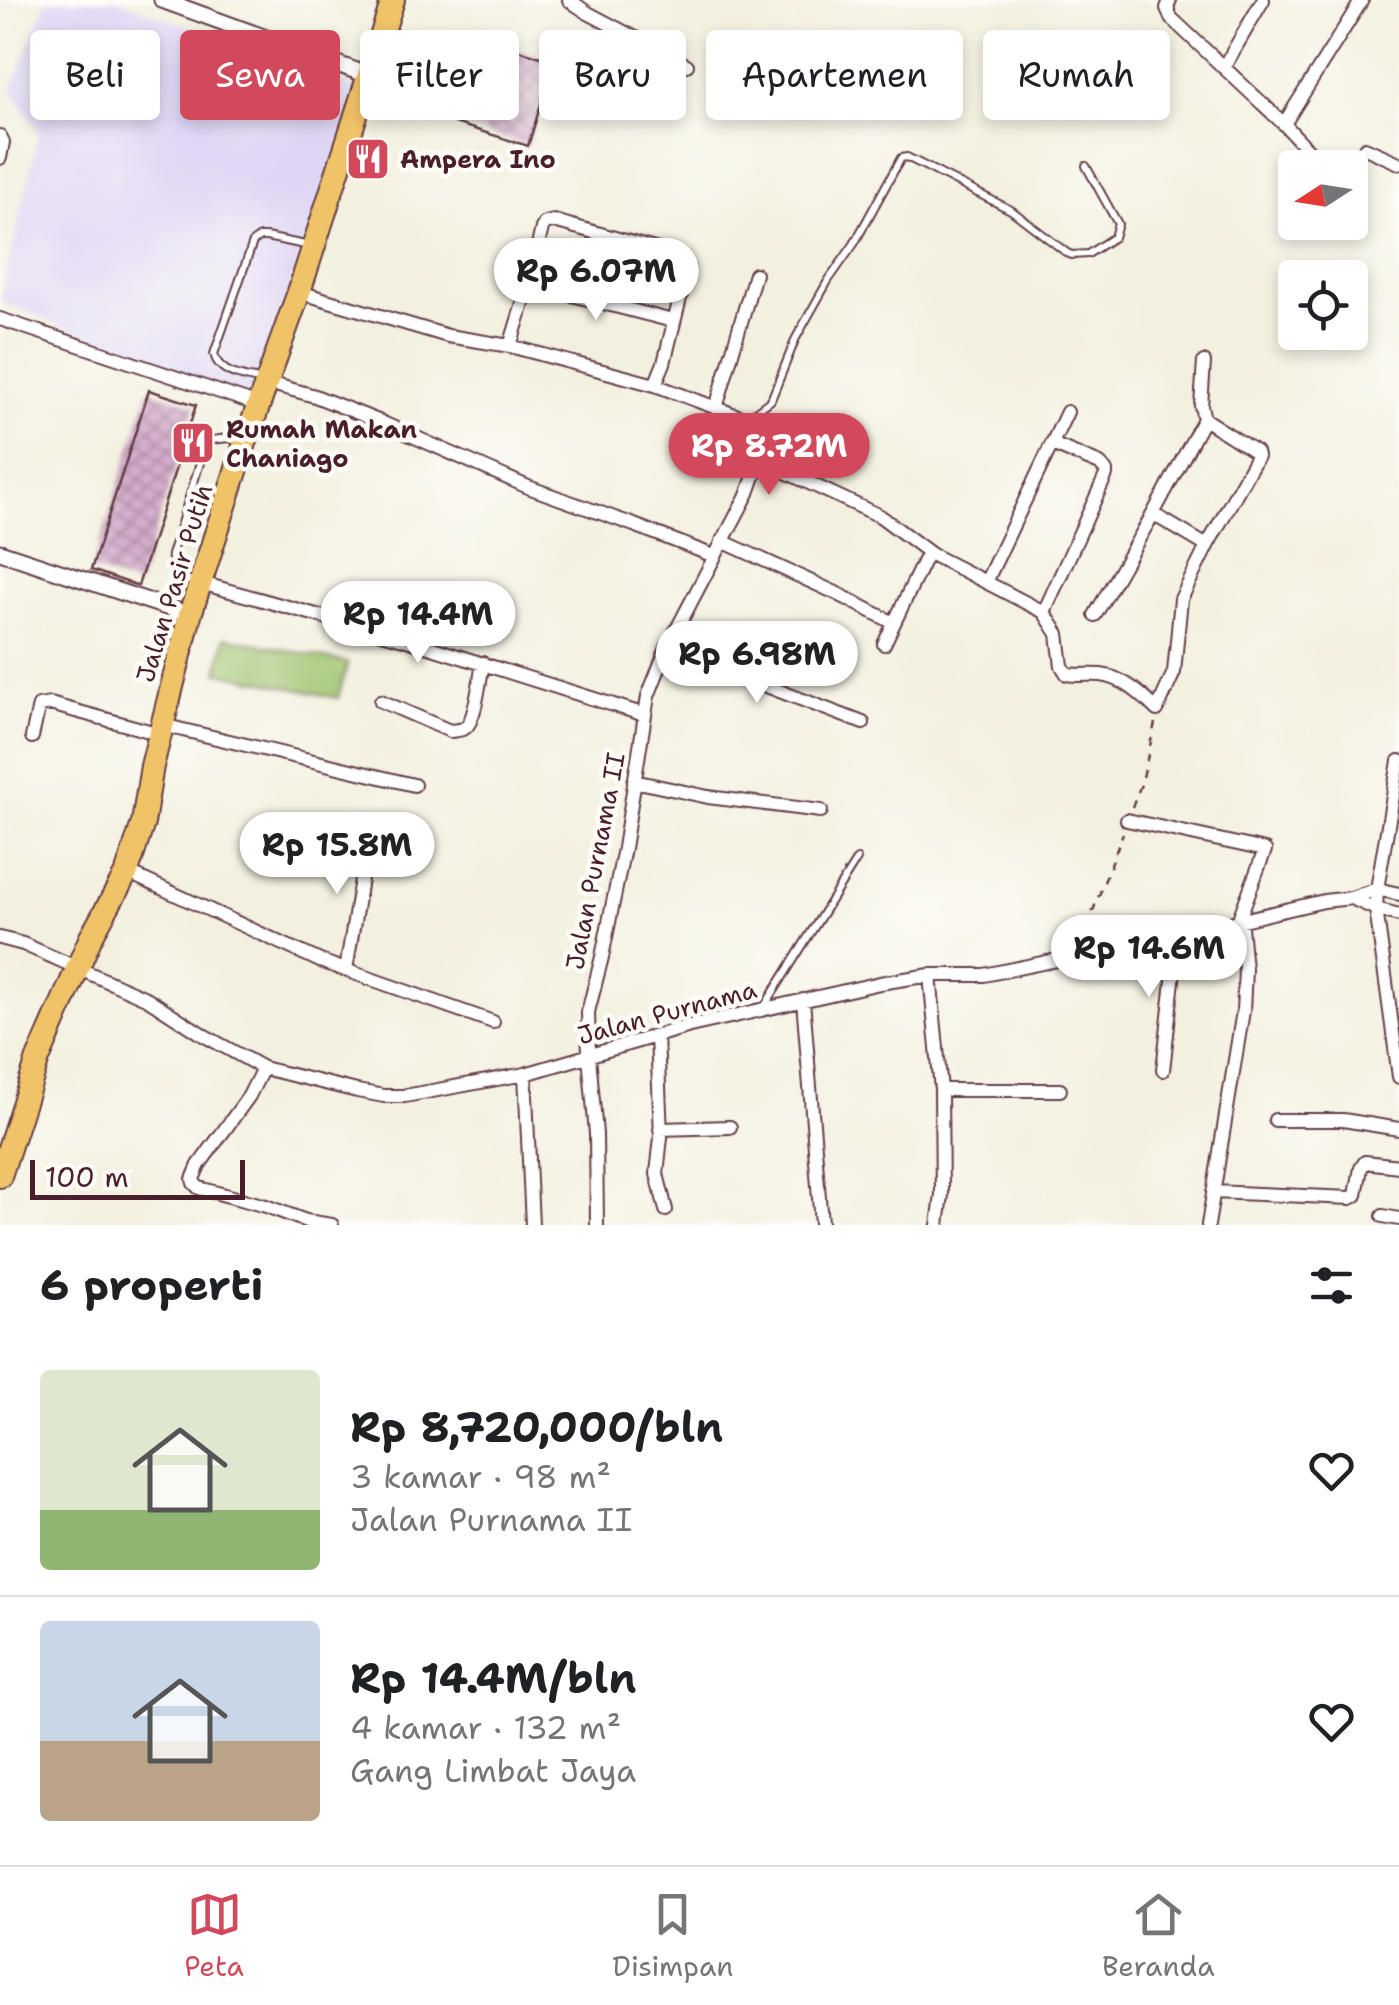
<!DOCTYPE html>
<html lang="id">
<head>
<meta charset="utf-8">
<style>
  :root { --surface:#fff; --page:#f6f6f6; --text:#202124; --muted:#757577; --line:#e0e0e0; --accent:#d1495b }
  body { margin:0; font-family:"Shantell Sans",sans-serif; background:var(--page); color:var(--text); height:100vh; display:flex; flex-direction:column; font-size:38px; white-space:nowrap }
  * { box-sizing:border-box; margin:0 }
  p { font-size:32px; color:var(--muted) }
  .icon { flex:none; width:55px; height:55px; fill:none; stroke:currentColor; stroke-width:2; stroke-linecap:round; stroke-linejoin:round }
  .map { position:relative; height:1225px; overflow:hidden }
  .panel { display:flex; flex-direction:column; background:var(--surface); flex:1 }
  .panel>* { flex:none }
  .top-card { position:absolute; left:30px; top:30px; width:1340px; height:90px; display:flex; gap:20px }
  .needle { width:65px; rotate:258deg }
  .tools { position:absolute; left:1278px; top:150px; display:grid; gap:20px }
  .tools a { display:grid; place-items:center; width:90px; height:90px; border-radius:10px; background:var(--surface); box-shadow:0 5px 15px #0003; font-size:50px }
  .scale { position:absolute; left:30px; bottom:25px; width:215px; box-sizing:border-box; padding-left:10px; border:5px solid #4a1f2b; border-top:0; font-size:28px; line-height:35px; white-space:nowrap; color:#4a1f2b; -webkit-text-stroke:8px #fdfcf7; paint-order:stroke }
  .price { position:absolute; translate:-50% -85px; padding:0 22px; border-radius:35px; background:#fff; color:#222; font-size:32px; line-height:65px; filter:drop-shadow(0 2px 5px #0008) }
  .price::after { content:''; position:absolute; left:50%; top:60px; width:30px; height:22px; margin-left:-15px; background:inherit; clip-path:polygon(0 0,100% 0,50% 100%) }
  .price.on { background:var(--accent); color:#fff }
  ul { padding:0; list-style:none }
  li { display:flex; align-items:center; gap:30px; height:250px; padding:0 40px }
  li+li { border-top:2px solid var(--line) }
  li span { display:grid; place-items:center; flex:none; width:280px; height:200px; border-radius:10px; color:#555 }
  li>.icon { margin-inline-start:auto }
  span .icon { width:120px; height:120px; fill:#fffc; stroke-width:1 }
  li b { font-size:42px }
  h2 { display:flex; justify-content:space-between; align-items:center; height:120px; padding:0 40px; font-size:42px }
  .tag { padding:0 35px; border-radius:10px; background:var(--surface); box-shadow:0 5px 15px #0003; font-size:35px; line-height:90px }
  .tag.on { background:var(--accent); color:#fff }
  .menu { display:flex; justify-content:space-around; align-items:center; height:140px; border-top:2px solid var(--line); background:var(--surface); font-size:28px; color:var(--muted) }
  .menu a { display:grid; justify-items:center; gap:5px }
  .menu .on { color:var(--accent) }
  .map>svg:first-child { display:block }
</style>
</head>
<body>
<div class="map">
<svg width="1399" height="1225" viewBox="0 0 1399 1225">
  <defs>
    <pattern id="building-cross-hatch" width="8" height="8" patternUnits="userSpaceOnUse" patternTransform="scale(2.5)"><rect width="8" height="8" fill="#d4adcc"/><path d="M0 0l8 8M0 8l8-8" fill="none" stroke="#ae8ca6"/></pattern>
  </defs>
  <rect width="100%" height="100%" fill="#fdfcf7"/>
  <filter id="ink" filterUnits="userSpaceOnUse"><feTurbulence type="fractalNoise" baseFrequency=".01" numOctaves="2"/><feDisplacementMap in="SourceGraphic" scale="20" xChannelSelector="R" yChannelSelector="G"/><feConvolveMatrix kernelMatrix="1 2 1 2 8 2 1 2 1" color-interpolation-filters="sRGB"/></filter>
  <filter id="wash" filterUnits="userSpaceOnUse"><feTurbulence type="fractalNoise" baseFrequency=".0048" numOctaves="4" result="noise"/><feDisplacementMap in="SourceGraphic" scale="40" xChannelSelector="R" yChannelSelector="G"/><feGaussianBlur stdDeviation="2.25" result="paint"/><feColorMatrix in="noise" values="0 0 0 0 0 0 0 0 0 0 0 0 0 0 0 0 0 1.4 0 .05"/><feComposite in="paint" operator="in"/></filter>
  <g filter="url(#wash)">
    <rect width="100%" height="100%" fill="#f3f0df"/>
    <path fill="#dfd5f5" d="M47 0H118L359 89 250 403 0 301 39 132 11 90Z"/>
    <path fill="#9dc26d" stroke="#74704c" stroke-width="2.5" d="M225 637 348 663 338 698 218 672Z"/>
    <g id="blocks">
      <path fill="url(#building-cross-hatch)" d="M473 36 554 61 528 146 448 121Z
        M149 390 196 405 138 586 91 570Z"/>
    </g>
  </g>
  <g filter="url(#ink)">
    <use href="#blocks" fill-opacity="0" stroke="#633e46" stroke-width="2.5"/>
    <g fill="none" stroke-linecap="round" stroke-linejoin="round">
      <defs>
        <path id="service" d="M376 78 424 93
          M262 381C244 376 219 375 214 354L253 242 260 237H266L310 246
          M747 418 771 400 796 338 828 281 854 244 901 158 907 157 1011 210 1067 253 1072 255 1088 254 1114 237 1118 224 1086 166
          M196 582 180 578 176 574 171 555 204 450 212 440 228 438 240 441
          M764 1007 857 859"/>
        <path id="minor" d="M569 0 588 13 687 65
          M1170 0 1167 8 1171 18 1284 124 1362 0
          M1224 67 1263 0
          M1284 124 1310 152
          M0 136 3 142 0 158
          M1365 148 1399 163
          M529 284 673 321
          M299 292 448 336 510 346 655 385 746 419 763 429 768 437 748 493 667 648 648 696 624 848 602 957 588 1012 589 1056 596 1134 597 1225
          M0 319 259 405
          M510 346 529 284 542 228 545 223 554 221 683 257 687 265 684 282 664 363 655 385
          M268 383 315 396 383 423 528 487 634 525 714 556
          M716 408 755 274
          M760 460 880 516 931 554 1044 612 1106 475V471L1100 464 1052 444
          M1153 514 1204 419
          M722 541 836 593 894 623
          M986 582 1067 412
          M201 583 407 640 645 715
          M1044 612 1058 634 1062 666 1067 674C1079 676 1090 674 1101 675 1123 677 1142 695 1157 710L1174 672 1181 599 1207 546 1257 456 1256 452 1204 419 1201 406 1204 362
          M1095 615 1153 514 1207 546
          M884 644 928 552
          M667 648 863 723
          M381 701 450 731C456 730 461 731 466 727 476 718 480 677 483 663
          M162 725 414 785
          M32 737 39 706 50 704 160 734
          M1399 761 1377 889 1376 909 1399 1077
          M634 781 708 797 821 811
          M1127 820 1265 850 1240 916 1245 969 1243 1011 1208 1225
          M127 872 320 961 493 1022
          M1351 898 1376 909 1399 915
          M0 938 23 944 148 999 205 1036 263 1068 357 1091 384 1096H405L525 1074 690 1026 880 983 930 975H984L1178 935 1324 901 1351 898 1377 889 1399 894
          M346 970 369 831
          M930 975 941 1090 942 1195 938 1225
          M803 1000 821 1223
          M657 1035 661 1137 657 1174 666 1210
          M263 1068 249 1096 199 1165 193 1179 194 1183 199 1188 266 1206 306 1221 332 1225
          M1163 1070 1178 935
          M525 1074 532 1225
          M941 1090H1060
          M1275 1120H1343L1399 1129
          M660 1129 730 1127
          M1213 1192 1351 1198 1356 1195 1361 1168 1365 1162 1399 1166
          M1383 1216 1399 1219"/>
        <path id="tertiary" d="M162 0 370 76
          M0 552 190 615"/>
        <path id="trunk" d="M0 1176 38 1059 91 937 127 872 143 823 152 766 190 615 245 443 299 292 393 0"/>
      </defs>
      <use href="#service" stroke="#633e46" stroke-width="10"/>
      <use href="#minor" stroke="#633e46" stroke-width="16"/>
      <use href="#tertiary" stroke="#633e46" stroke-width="19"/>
      <use href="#trunk" stroke="#633e46" stroke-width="26"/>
      <path stroke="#633e46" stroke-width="2.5" stroke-dasharray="8 8" stroke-linecap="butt" d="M1132 807 1142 782 1155 723
        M1081 942 1123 833"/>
      <use href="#service" stroke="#fff" stroke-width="6"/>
      <use href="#minor" stroke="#fff" stroke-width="12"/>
      <use href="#tertiary" stroke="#fff" stroke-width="15"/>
      <use href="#trunk" stroke="#f1c369" stroke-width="22"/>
    </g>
  </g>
  <defs>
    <symbol id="restaurant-square" viewBox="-11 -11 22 22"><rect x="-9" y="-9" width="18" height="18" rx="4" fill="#d1495b" stroke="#fdfcf7"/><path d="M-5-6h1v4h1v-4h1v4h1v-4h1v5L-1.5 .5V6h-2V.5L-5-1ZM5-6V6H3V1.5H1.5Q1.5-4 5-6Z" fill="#fff"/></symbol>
  </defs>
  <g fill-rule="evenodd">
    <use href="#restaurant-square" x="343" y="134" width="50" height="50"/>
    <use href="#restaurant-square" x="168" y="418" width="50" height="50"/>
  </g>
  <g text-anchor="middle" stroke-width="9" stroke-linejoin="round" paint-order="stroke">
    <g font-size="25" font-weight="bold" fill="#4a1f2b" stroke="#fdfcf7" text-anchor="start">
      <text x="400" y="168">Ampera Ino</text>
      <text x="226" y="438">Rumah Makan<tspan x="226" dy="29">Chaniago</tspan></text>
    </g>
    <g font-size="25" fill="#4a1f2b" stroke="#fdfcf7">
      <text transform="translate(174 583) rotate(-73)" y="9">Jalan Pasir Putih</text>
      <text transform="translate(595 861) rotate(-79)" y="9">Jalan Purnama II</text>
      <text transform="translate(667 1012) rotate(-15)" y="9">Jalan Purnama</text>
    </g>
  </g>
</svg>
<div class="tools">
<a><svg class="needle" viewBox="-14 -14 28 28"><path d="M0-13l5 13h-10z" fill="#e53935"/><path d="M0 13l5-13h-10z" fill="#757577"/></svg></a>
<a><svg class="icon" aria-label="locate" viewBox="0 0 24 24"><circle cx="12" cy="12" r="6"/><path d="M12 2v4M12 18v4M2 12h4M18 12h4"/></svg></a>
</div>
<div class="scale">100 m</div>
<b class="price" style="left:596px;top:323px">Rp 6.07M</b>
<b class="price on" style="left:769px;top:498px">Rp 8.72M</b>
<b class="price" style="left:418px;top:666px">Rp 14.4M</b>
<b class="price" style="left:757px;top:706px">Rp 6.98M</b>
<b class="price" style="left:337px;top:897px">Rp 15.8M</b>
<b class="price" style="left:1149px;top:1000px">Rp 14.6M</b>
<div class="top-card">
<a class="tag">Beli</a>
<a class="tag on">Sewa</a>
<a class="tag">Filter</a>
<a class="tag">Baru</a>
<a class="tag">Apartemen</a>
<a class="tag">Rumah</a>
</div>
</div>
<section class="panel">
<h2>6 properti<svg class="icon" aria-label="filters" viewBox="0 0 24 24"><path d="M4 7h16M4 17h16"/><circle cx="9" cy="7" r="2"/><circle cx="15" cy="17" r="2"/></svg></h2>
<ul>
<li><span style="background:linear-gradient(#dfe7d0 70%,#8fb573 0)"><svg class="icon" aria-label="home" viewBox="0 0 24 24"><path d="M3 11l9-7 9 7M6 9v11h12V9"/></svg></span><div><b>Rp 8,720,000/bln</b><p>3 kamar · 98 m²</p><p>Jalan Purnama II</p></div><svg class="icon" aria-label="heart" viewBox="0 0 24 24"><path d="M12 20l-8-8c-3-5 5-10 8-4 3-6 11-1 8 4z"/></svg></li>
<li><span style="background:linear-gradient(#c9d6e8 60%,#b9a48a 0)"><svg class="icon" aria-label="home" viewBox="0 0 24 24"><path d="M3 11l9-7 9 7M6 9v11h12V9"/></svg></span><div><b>Rp 14.4M/bln</b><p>4 kamar · 132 m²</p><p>Gang Limbat Jaya</p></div><svg class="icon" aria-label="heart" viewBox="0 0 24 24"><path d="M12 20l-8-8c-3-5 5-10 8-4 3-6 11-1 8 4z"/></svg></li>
</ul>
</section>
<nav class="menu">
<a class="on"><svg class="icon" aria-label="map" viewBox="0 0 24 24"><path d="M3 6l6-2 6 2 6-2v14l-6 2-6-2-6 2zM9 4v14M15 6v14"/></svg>Peta</a>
<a><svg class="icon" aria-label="saved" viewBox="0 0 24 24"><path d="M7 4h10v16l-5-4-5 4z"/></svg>Disimpan</a>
<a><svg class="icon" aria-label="home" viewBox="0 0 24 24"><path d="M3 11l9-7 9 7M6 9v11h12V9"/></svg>Beranda</a>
</nav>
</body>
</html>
